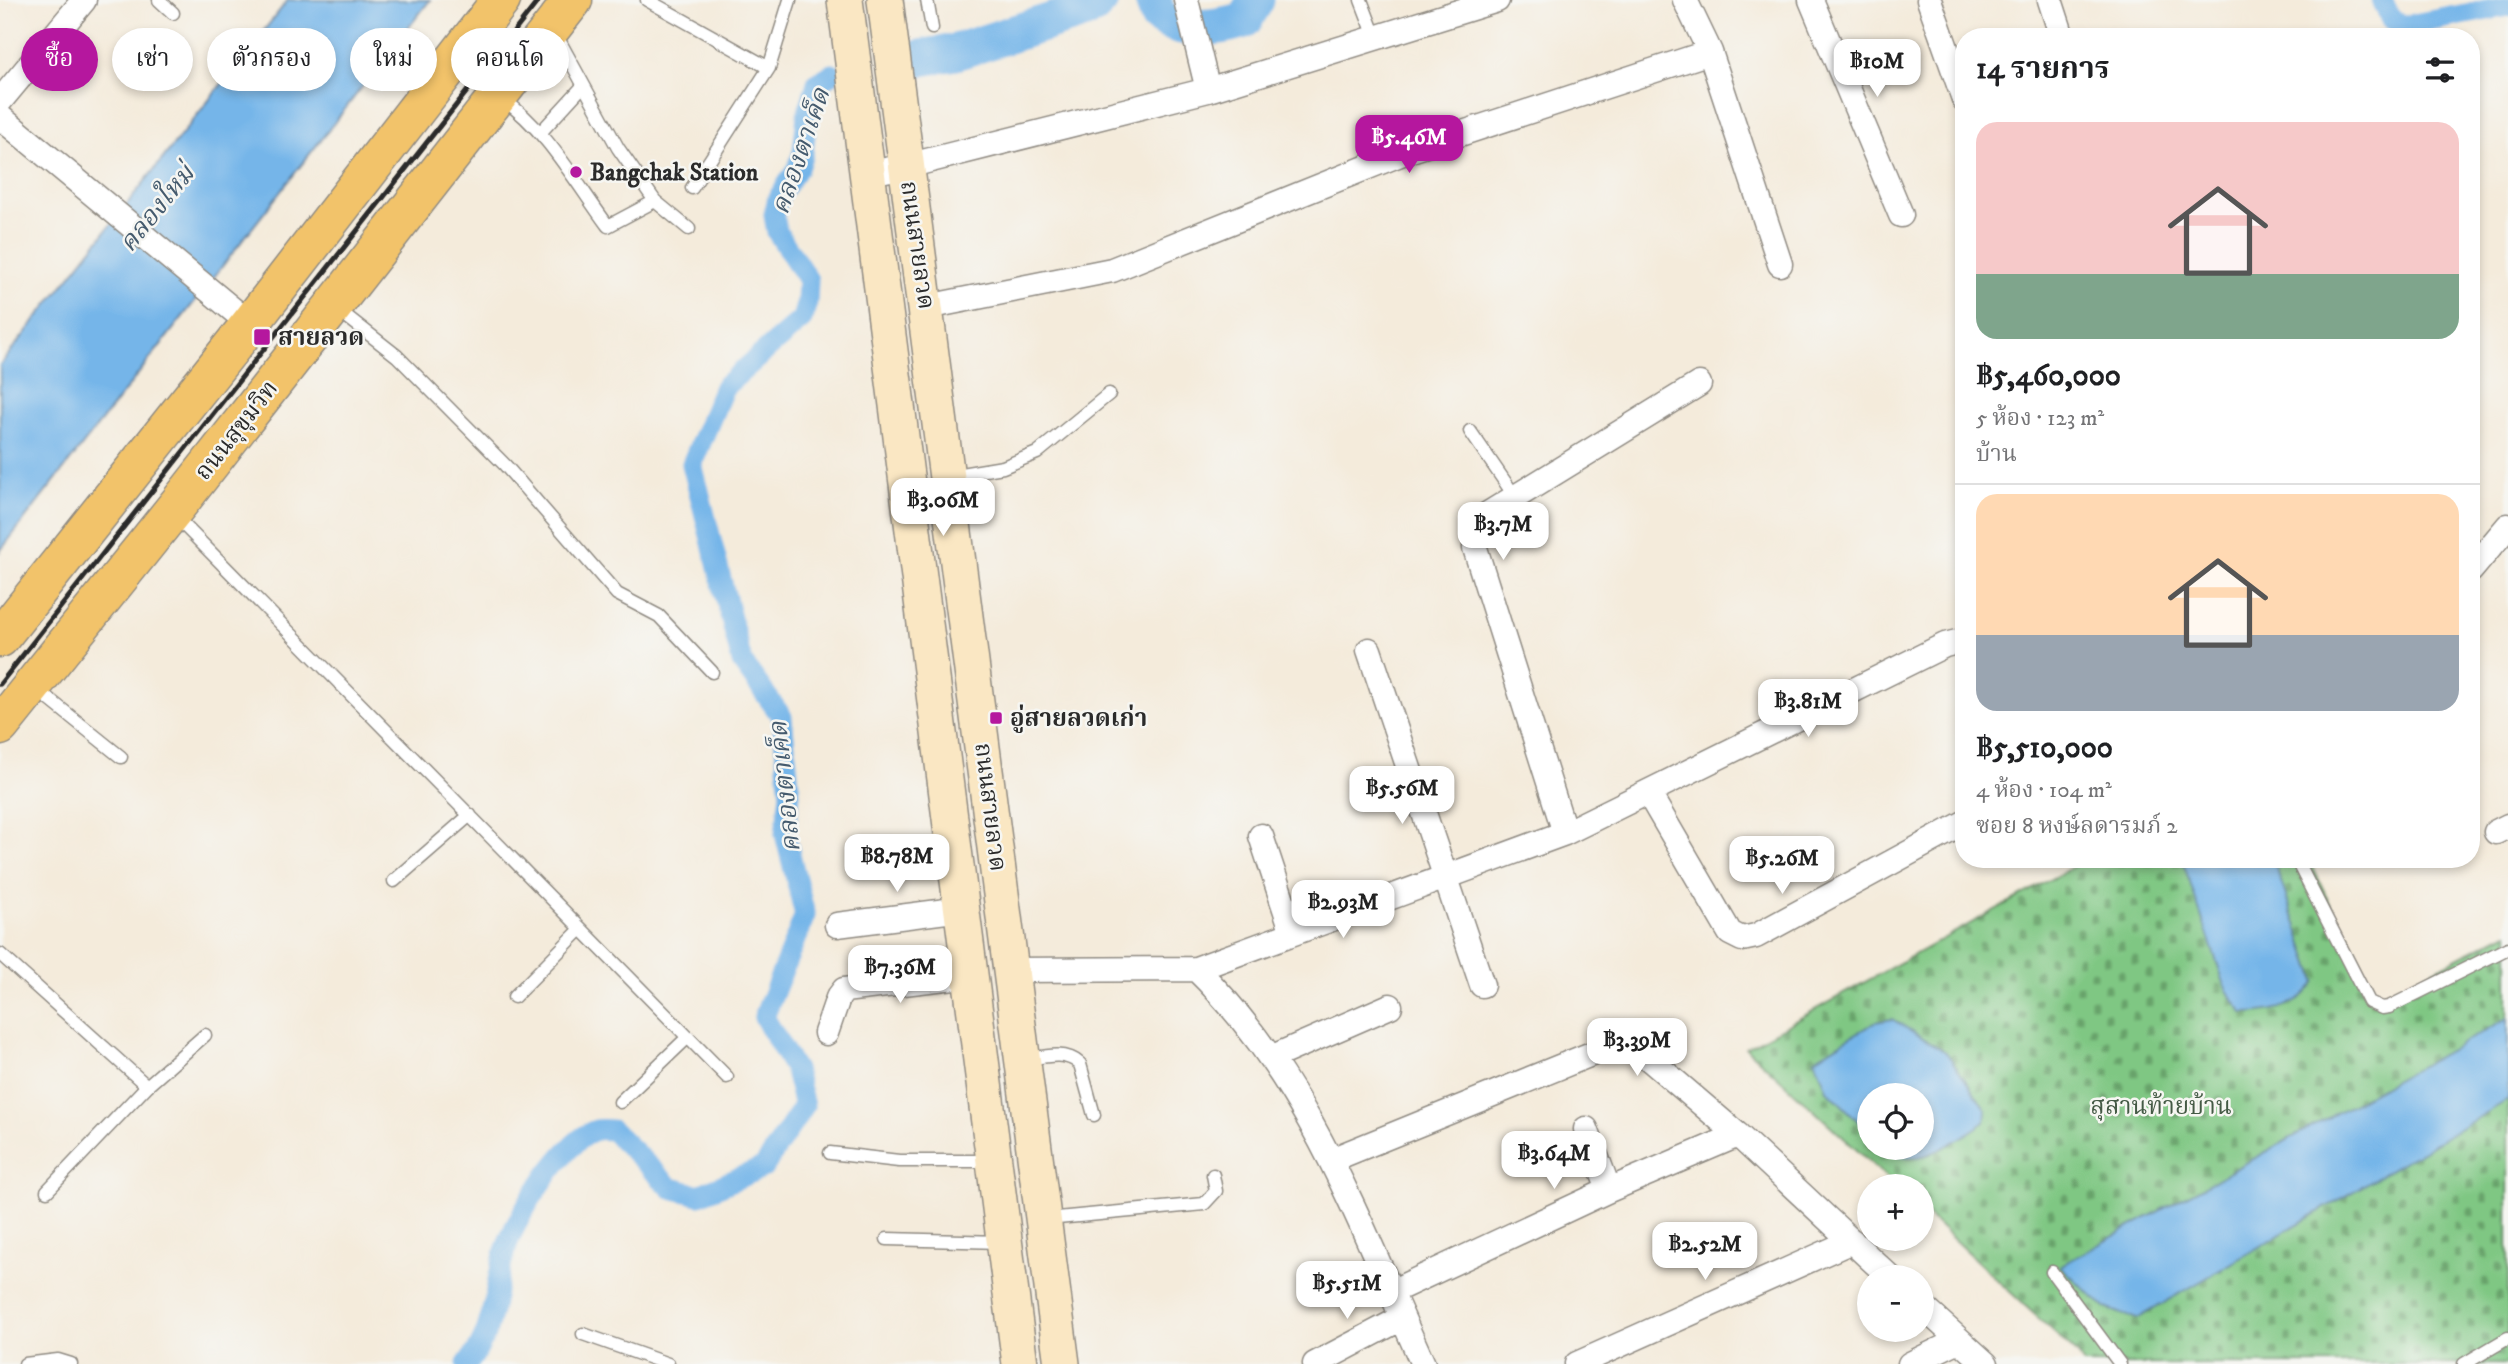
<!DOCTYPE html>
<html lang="th">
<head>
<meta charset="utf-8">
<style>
  :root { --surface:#fff; --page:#f6f6f6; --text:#202124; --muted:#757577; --line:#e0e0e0; --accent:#b5179e }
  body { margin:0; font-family:"IM FELL DW Pica","Noto Serif Thai",serif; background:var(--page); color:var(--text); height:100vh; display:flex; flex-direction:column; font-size:26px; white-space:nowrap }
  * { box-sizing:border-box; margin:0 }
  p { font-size:23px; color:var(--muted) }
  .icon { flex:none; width:38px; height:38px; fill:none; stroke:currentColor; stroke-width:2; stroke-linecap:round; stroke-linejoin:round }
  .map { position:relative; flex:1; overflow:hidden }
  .details { position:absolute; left:1955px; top:28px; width:525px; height:840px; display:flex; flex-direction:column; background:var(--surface); border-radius:28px; box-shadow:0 4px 10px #0003 }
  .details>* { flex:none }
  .banner { position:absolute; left:21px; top:28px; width:665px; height:63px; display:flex; gap:14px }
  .controls { position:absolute; left:1857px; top:1083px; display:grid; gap:14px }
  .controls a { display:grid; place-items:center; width:77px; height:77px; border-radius:50%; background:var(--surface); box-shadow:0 4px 10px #0003; font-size:35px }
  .price { position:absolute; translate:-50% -60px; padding:0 16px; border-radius:14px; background:#fff; color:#222; font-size:23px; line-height:46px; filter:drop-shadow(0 2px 4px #0008) }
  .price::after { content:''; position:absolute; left:50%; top:42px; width:21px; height:16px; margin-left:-10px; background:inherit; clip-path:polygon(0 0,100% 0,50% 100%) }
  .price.selected { background:var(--accent); color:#fff }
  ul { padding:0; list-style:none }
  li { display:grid; align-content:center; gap:14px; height:371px; padding:0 21px }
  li+li { border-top:2px solid var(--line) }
  li span { display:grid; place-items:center; height:217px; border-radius:21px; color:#555 }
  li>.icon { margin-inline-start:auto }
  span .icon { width:126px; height:126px; fill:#fffc; stroke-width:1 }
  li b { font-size:30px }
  h2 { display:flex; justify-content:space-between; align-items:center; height:84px; padding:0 21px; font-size:30px }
  .pill { padding:0 24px; border-radius:32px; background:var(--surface); box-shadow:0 4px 10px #0003; font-size:24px; line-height:63px }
  .pill.selected { background:var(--accent); color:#fff }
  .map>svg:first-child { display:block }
</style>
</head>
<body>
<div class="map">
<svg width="2508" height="1364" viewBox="0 0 2508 1364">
  <defs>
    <pattern id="cemetery-stones" width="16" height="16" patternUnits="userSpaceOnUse" patternTransform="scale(1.75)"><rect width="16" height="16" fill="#7fc783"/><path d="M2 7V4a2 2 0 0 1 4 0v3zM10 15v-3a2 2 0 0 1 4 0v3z" fill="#68a26b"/></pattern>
  </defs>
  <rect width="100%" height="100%" fill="#f6f6f2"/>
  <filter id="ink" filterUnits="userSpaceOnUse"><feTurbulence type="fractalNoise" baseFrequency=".0143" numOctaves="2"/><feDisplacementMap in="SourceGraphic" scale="14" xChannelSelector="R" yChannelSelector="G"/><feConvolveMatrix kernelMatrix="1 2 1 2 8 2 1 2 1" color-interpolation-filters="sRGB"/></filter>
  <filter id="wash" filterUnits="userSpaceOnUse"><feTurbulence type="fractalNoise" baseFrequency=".00686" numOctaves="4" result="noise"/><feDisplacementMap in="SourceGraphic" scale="28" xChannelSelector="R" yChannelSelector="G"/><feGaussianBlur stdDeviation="1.57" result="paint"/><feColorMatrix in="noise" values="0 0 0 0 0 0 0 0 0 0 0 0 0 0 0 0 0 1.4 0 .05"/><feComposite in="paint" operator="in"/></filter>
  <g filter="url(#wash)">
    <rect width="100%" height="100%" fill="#f4ebdb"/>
    <path fill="url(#cemetery-stones)" stroke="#557957" stroke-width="2" fill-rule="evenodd" d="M2087 859H2309L2375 1001 2508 932V1364H2084L2076 1353 1922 1210V1186H1896L1746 1048ZM1869 1096H1922V1148H1869Z"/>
    <path fill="#75b5e9" stroke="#50708a" stroke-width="2" d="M288 0H430L0 551V365Z
      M2190 859H2273L2316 981C2301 1006 2271 1013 2243 1013L2226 989 2183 862Z
      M2508 1018V1100L2137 1319 2105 1308 2060 1266Z
      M1892 1019 1946 1052 1986 1110 1985 1122C1959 1139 1912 1175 1885 1148H1922V1096H1869V1132L1827 1090 1815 1059 1875 1022Z"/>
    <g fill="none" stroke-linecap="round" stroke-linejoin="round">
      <path stroke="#75b5e9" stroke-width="21" d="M2382 0 2390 18 2403 26 2508 6
        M467 1364C496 1333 493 1287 506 1248 515 1218 565 1139 596 1130 601 1129 608 1130 612 1130L671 1188 699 1195 764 1167 804 1106 795 1070 764 1017 805 915 785 834 790 794 782 717 742 662 692 464 724 387 802 319 807 302 808 280 777 232 774 215 778 198 798 168 803 152 807 116 817 83 832 74"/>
      <path stroke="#75b5e9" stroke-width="37" d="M1153 0 1158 16C1184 33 1215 29 1244 20L1256 0
        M920 58 956 52 1092 8 1100 0"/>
    </g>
  </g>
  <g filter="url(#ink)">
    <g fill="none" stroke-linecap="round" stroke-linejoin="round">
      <defs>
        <path id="lane" d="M159 0 173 13
          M647 0 769 68
          M927 0 932 28
          M1361 0 1376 39
          M501 98C546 128 576 183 608 226L655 201 618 148 554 31
          M540 133 583 86
          M692 188 769 68 790 0
          M655 201 689 229
          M336 308 397 356 505 465 617 594 659 616 712 672
          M1470 431 1516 498
          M949 476 1003 467 1037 453 1109 394
          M175 516 727 1077
          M34 687 121 757
          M2296 859 2369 1002 2382 1008 2389 1007 2508 948
          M394 881 470 815
          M0 954 147 1086 47 1191
          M514 997 581 929
          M1024 1060C1043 1057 1065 1050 1080 1064L1094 1115
          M147 1086 205 1035
          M620 1102 688 1037
          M830 1153 899 1161H991
          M1047 1219 1204 1204 1216 1191 1213 1175
          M887 1239 1001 1242
          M2052 1272 2120 1364
          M583 1334 668 1364
          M25 1364 58 1360 71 1364
          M2464 1364 2508 1338"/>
        <path id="street" d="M1186 0 1208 90
          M1685 0 1710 52
          M1811 0 1901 215
          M1929 0 1964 99
          M2050 0 2062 37
          M0 101 84 0
          M0 117 250 324
          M869 173 907 166 1208 90 1497 0
          M927 307 1112 270 1405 152 1710 52 1780 264
          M2471 570 2508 526
          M1369 650 1482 985
          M1649 794 1730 933 1742 939 1756 936 1964 823
          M2496 832 2508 826
          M1565 833 1475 548 1476 532 1483 517 1699 384
          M1261 836 1293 933
          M837 925 962 909
          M1196 969C1309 1079 1359 1223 1423 1364
          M1011 970 1196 969 1565 833 1945 645 1957 642 1964 644
          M826 1033 838 998 844 990 971 975
          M1273 1057 1390 1006
          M1586 1129 1609 1190
          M1331 1160 1611 1046H1626L1641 1052 1738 1135 1891 1278
          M1391 1292 1609 1190 1738 1135
          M1922 1306 1986 1364
          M1315 1364 1402 1318
          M1577 1364 1852 1241
          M1910 1364 1959 1340"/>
        <path id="secondary" d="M845 0 1020 1364
          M885 0 1062 1364"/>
        <path id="highway" d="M0 638 250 324 501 0
          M0 726 183 498 573 0"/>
      </defs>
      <use href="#lane" stroke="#908b83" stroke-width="15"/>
      <use href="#street" stroke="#908b83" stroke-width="27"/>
      <use href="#secondary" stroke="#908b83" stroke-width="38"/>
      <use href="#highway" stroke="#908b83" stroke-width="41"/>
      <use href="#lane" stroke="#fff" stroke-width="12"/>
      <use href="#street" stroke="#fff" stroke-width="24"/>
      <use href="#secondary" stroke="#fae7c3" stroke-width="35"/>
      <use href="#highway" stroke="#f2c36a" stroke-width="38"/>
      <path stroke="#2b2b2b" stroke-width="5" d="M0 684 539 0"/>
    </g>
  </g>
  <g fill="#b5179e" stroke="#f6f6f2" stroke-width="2.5">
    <circle cx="576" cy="172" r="7"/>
    <rect x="253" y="328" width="18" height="18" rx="3.5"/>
    <rect x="989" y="711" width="14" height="14" rx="3.5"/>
  </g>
  <g text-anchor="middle" stroke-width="5" stroke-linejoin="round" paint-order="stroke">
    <g font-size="24" font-weight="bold" fill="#2b2b2b" stroke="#f6f6f2" text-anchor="start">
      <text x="590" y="180">Bangchak Station</text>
      <text x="278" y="345">สายลวด</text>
      <text x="1010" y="726">อู่สายลวดเก่า</text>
    </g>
    <g font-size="24" fill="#2b2b2b" stroke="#f6f6f2">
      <text transform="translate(918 245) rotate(82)" y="8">ถนนสายลวด</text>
      <text transform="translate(236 430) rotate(-52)" y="8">ถนนสุขุมวิท</text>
      <text transform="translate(991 807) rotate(83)" y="8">ถนนสายลวด</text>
    </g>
    <g font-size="24" fill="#445a45" stroke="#f6f6f2">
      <text x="2161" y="1114">สุสานท้ายบ้าน</text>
    </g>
    <g font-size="26" font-style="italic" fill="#455b6e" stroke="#f6f6f2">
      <text transform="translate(800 151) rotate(-71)" y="9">คลองตาเค็ด</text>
      <text transform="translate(156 208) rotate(-51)" y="9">คลองใหม่</text>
      <text transform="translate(784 787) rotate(-96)" y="9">คลองตาเค็ด</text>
    </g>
  </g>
</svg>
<div class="controls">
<a><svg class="icon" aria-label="locate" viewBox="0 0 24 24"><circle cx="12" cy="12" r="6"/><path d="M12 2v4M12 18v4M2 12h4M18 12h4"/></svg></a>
<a>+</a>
<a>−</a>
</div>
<b class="price" style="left:1877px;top:99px">฿10M</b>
<b class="price selected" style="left:1409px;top:175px">฿5.46M</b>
<b class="price" style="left:943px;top:538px">฿3.06M</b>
<b class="price" style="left:1503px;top:562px">฿3.7M</b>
<b class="price" style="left:1808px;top:739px">฿3.81M</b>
<b class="price" style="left:1402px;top:826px">฿5.56M</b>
<b class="price" style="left:897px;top:894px">฿8.78M</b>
<b class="price" style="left:1782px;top:896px">฿5.26M</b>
<b class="price" style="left:1343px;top:940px">฿2.93M</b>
<b class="price" style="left:900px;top:1005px">฿7.36M</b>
<b class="price" style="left:1637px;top:1078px">฿3.39M</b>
<b class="price" style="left:1554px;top:1191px">฿3.64M</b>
<b class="price" style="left:1705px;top:1282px">฿2.52M</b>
<b class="price" style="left:1347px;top:1321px">฿5.51M</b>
<div class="banner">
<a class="pill selected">ซื้อ</a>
<a class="pill">เช่า</a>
<a class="pill">ตัวกรอง</a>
<a class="pill">ใหม่</a>
<a class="pill">คอนโด</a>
</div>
<section class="details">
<h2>14 รายการ<svg class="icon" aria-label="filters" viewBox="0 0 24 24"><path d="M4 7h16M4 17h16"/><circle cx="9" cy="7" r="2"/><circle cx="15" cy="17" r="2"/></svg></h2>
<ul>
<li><span style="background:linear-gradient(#f6c9c9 70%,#7fa58c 0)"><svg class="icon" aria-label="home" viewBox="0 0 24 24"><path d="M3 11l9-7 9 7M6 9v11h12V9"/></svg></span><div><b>฿5,460,000</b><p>5 ห้อง · 123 m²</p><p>บ้าน</p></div></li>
<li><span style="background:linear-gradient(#ffd9b3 65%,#9aa5b1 0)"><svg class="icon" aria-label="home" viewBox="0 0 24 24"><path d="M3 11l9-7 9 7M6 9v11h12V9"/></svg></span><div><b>฿5,510,000</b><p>4 ห้อง · 104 m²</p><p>ซอย 8 หงษ์ลดารมภ์ 2</p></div></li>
</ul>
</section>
</div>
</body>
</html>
